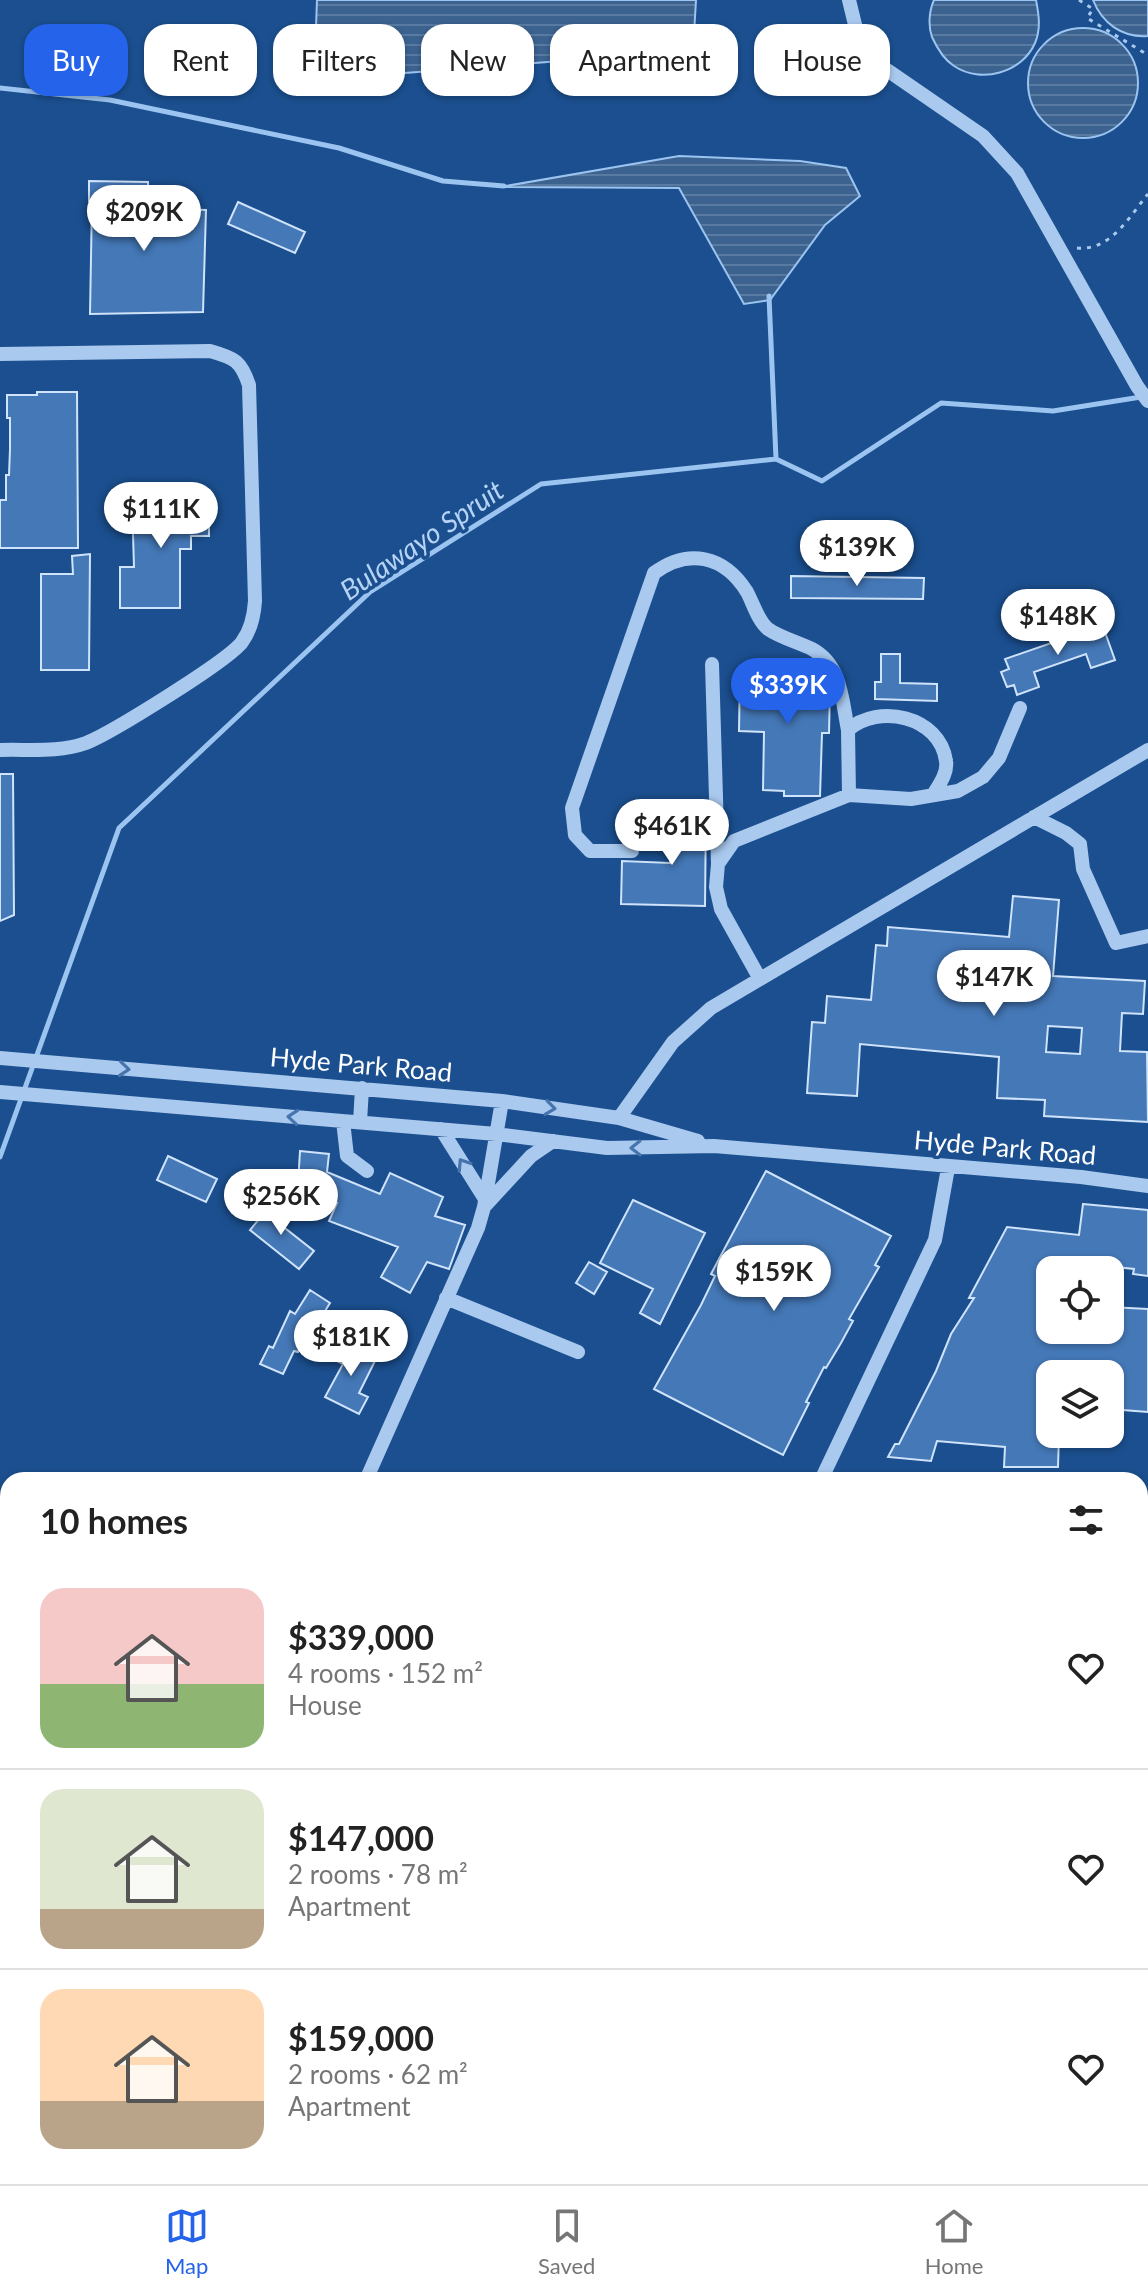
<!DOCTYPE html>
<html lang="en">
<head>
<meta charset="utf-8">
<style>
  :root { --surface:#fff; --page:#f2f2f2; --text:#222; --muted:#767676; --line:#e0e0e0; --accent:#2563eb }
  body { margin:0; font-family:Lato,sans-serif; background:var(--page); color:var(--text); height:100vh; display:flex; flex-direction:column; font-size:30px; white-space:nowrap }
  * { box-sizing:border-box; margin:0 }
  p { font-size:26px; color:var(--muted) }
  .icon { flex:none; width:44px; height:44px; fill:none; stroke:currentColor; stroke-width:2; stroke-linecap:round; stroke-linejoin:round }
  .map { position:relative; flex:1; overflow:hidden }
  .drawer { position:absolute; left:0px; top:1472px; width:1148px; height:712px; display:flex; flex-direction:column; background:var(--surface); border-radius:24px 24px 0 0; box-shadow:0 2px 6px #0004 }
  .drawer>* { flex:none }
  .hud { position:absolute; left:24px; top:24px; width:1100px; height:72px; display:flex; gap:16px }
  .fabs { position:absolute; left:1036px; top:1256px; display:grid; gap:16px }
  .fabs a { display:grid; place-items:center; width:88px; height:88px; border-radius:16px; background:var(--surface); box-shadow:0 2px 6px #0004; font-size:40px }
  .price { position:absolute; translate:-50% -68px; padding:0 18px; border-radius:28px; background:#fff; color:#222; font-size:26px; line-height:52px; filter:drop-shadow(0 2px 4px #0008) }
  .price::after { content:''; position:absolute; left:50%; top:48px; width:24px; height:18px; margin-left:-12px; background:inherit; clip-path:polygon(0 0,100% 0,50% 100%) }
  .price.current { background:var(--accent); color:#fff }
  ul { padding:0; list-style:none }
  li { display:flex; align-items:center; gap:24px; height:200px; padding:0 40px }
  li+li { border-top:2px solid var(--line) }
  li span { display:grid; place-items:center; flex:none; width:224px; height:160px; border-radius:24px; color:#555 }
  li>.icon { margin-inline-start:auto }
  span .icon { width:96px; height:96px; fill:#fffc; stroke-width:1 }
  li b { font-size:34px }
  h2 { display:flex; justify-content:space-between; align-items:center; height:96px; padding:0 40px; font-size:34px }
  .tag { padding:0 28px; border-radius:24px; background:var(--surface); box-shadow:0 2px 6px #0004; font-size:28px; line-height:72px }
  .tag.current { background:var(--accent); color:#fff }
  .menu { display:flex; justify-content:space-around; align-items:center; height:112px; border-top:2px solid var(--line); background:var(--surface); font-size:22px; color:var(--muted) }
  .menu a { display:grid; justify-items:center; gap:4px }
  .menu .current { color:var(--accent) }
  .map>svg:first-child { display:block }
</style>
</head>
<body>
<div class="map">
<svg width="1148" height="2184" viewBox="0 0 1148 2184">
  <defs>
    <pattern id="water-rules" width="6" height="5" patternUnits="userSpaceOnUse" patternTransform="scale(2)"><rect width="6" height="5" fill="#3c6290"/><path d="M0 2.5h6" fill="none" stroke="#597aa1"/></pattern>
  </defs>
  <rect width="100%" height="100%" fill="#1b4f8f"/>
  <path fill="url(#water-rules)" stroke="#9cc4f0" stroke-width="2" d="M317 0H696L693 51 339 78 315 54Z
    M934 0H1036C1039 15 1041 29 1035 43 1022 73 981 84 954 66 943 59 937 48 932 37 928 26 929 11 934 0Z
    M1093 0H1148V36C1122 38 1102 23 1093 0Z
    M1028 83a55 55 0 1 1 110 0a55 55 0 1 1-110 0Z
    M679 156 800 161 846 168 860 196 825 225 770 300 744 304 679 188 500 187Z"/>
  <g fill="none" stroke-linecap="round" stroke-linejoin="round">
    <path stroke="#9cc4f0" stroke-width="5" d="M0 88 110 100 339 148 443 181 504 186
      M769 296 776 459
      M0 1157 119 828 370 592 541 484 776 459 822 481 941 403 1053 411 1141 397"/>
  </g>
  <path fill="#4478b7" stroke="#cfe3fa" stroke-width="2" fill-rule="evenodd" d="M89 181 148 182V208L206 210 203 312 90 314 92 201H89Z
    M238 202 305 232 295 253 228 224Z
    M37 392H77L78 548H0V500H6V475H9L10 449V418H7V395H37Z
    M209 498V536H191V549H180V608H120V567H134L132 500Z
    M90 554 89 670H41V574H73L72 556Z
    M791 576 924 578 923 599 791 598Z
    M1101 621 1115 660 1091 668 1086 654 1034 672 1039 687 1017 695 1014 685 1007 687 1001 672 1009 669 1005 659 1083 632 1082 628Z
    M881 654H900V683L937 684V701L875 699V682H881Z
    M740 671 823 672 830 688 829 733H822L820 796H784V791L763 790 764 732 739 731Z
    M0 774H13L14 915 0 921Z
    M672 807 706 808 705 906 621 904 622 861 670 863Z
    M1013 896 1059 900 1053 976 1145 981 1143 1014 1122 1013 1120 1051 1147 1052 1148 1122 1044 1116 1045 1100 997 1098 999 1057 860 1044 857 1096 807 1093 812 1022 825 1023 827 996 871 1000 876 945 887 946 888 927 1009 937ZM1048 1026 1082 1028 1080 1054 1046 1052Z
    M300 1151 329 1154 327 1172 380 1194 390 1173 443 1197 435 1216 465 1225 449 1269 427 1262 410 1293 381 1277 398 1247 329 1221 337 1203 297 1200Z
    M168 1156 217 1179 206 1202 157 1180Z
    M766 1171 891 1236 875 1265 879 1267 849 1319 853 1321 841 1343 826 1368 824 1367 806 1402 809 1403 783 1455 654 1389 701 1305 715 1276 711 1274Z
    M633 1200 705 1233 660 1324 640 1313 653 1289 600 1263Z
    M274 1201 285 1210 276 1221 314 1251 299 1269 250 1230Z
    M1083 1204 1148 1210V1276L1133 1274 1134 1269 1097 1265 1096 1270 1050 1268V1330H1110V1307L1148 1309V1412L1110 1409V1374H1050V1434H1059L1058 1467H1004L1005 1447 937 1441 931 1461 888 1457 895 1444H899L936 1371 951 1334 974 1298H969L1007 1227 1079 1235Z
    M589 1262 607 1272 594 1294 576 1283Z
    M310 1290 330 1303 320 1319 317 1317 298 1352 294 1351 283 1374 260 1364 269 1346 273 1348 290 1311 295 1314Z
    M344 1342 377 1357 359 1393 368 1397 359 1414 325 1397 343 1364 335 1360Z"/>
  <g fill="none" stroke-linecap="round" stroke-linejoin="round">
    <path stroke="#a9c9ee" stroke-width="3" stroke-dasharray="4 6" stroke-linecap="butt" d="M1079 0 1093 9 1087 18 1148 55
      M1077 248C1111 251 1129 217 1148 194"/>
    <path stroke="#a9c9ee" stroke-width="14" d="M849 0 859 41 874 61 983 136 1017 173 1137 386 1148 401
      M0 354 210 351C235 358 241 361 249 385L255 601C254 616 251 630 242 642 228 661 111 733 86 743 58 753 29 749 0 750
      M712 664 718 864
      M849 795 848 730C878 703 940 716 946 761 948 773 939 785 933 795
      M1034 817 1066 833 1080 844 1083 869 1116 943 1148 936
      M632 851H590L575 835 572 808 654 573C688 548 724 555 747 592 753 603 758 621 768 629 781 638 798 642 812 649 842 665 842 701 848 730
      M760 979 721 909 716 887 718 864 734 841 849 795 911 799 958 791 983 777 999 758 1020 708
      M0 1058 502 1101 619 1118 698 1141
      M0 1092 496 1134 607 1148 714 1146 1081 1177 1148 1186
      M619 1118 673 1042 711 1008 1148 750
      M343 1121 347 1156 367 1171
      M360 1122 362 1088
      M441 1129 485 1199
      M484 1207 531 1156 553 1141
      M446 1298 578 1352
      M366 1480 478 1228 484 1207 502 1101
      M821 1480 935 1240 948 1168
      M0 2113 8 2108"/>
  </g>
  <defs><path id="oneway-chevron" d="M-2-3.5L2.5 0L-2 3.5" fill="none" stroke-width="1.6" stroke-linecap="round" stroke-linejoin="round" transform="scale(2)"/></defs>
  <g stroke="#4674ac">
    <use href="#oneway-chevron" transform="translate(124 1069) rotate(5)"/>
    <use href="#oneway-chevron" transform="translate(550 1108) rotate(8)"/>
    <use href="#oneway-chevron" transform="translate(293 1117) rotate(-175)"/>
    <use href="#oneway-chevron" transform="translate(636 1148) rotate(179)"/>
    <use href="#oneway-chevron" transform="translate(463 1164) rotate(-123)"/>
  </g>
  <g text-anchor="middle" stroke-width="7" stroke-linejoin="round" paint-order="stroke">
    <g font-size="26" fill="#fff" stroke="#1b4f8f">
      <text transform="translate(361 1065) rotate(5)" y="9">Hyde Park Road</text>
      <text transform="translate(1005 1148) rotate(5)" y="9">Hyde Park Road</text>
    </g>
    <g font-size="28" font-style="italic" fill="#b5d3f5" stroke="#1b4f8f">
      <text transform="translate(422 540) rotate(-34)" y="10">Bulawayo Spruit</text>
    </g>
  </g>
</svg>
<div class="fabs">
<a><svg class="icon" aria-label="locate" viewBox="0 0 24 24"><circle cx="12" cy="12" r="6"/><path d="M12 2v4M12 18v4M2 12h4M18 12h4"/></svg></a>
<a><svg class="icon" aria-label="layers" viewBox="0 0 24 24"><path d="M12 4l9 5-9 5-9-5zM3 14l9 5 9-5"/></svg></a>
</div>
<b class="price" style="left:144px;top:253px">$209K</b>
<b class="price" style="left:161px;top:550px">$111K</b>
<b class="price" style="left:857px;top:588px">$139K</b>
<b class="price" style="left:1058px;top:657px">$148K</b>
<b class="price current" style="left:788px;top:726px">$339K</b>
<b class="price" style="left:672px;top:867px">$461K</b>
<b class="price" style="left:994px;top:1018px">$147K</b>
<b class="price" style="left:281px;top:1237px">$256K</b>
<b class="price" style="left:774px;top:1313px">$159K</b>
<b class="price" style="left:351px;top:1378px">$181K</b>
<div class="hud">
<a class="tag current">Buy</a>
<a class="tag">Rent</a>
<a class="tag">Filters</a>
<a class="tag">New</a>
<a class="tag">Apartment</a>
<a class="tag">House</a>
</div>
<section class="drawer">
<h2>10 homes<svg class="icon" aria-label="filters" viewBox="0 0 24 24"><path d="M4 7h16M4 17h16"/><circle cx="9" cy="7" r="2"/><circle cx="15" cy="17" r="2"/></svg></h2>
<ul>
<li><span style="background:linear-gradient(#f6c9c9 60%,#8fb573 0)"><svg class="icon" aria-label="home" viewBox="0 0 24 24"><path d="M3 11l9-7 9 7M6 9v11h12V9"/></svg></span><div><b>$339,000</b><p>4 rooms · 152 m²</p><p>House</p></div><svg class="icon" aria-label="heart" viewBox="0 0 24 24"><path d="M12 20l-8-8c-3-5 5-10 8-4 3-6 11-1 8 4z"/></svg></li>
<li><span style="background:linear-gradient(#dfe7d0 75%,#b9a48a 0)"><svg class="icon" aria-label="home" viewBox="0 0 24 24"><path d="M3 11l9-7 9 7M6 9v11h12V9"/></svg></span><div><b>$147,000</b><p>2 rooms · 78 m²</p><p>Apartment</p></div><svg class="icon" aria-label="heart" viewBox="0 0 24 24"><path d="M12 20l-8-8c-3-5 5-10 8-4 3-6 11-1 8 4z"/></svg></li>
<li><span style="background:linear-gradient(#ffd9b3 70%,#b9a48a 0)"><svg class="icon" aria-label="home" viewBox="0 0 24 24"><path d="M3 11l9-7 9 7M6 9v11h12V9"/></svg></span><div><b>$159,000</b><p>2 rooms · 62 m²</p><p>Apartment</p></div><svg class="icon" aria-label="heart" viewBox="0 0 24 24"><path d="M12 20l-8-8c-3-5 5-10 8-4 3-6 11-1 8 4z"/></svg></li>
</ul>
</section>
</div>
<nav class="menu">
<a class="current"><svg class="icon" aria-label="map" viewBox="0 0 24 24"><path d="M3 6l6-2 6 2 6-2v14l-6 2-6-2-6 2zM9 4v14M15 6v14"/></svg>Map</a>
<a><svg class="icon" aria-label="saved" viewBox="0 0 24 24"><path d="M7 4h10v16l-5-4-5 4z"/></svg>Saved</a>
<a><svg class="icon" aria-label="home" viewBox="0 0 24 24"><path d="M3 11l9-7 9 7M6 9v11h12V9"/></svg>Home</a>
</nav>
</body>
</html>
